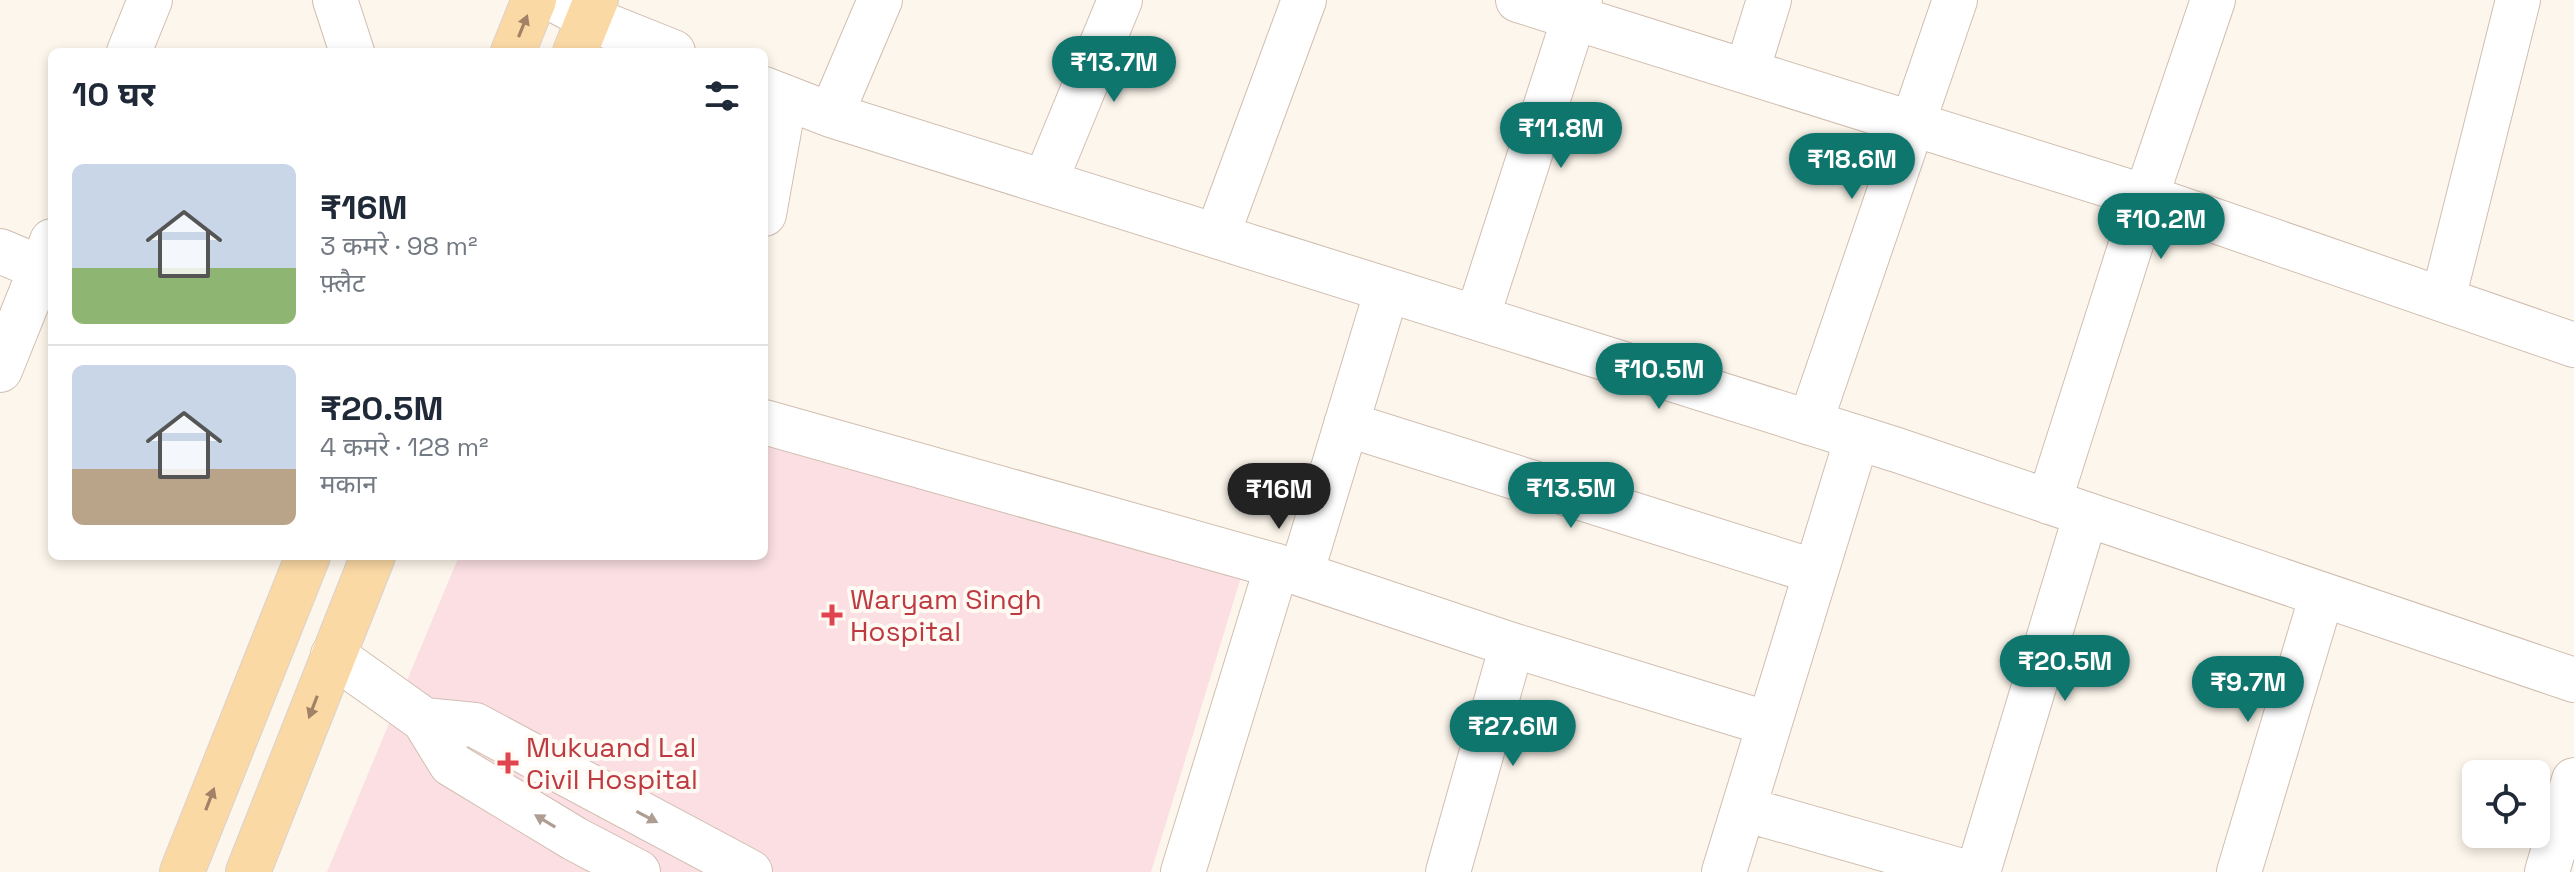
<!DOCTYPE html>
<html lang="hi">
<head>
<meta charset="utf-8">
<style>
  :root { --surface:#fff; --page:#f2f2f3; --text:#1f2937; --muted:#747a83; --line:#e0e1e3; --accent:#0f766e }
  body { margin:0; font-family:"Space Grotesk","Noto Sans Devanagari",sans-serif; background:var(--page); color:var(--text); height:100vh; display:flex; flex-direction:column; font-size:30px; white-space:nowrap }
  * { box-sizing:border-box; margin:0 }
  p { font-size:26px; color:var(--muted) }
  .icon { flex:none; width:44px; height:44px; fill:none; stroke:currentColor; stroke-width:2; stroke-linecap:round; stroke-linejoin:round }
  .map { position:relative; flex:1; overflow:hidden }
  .details { position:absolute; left:48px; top:48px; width:720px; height:512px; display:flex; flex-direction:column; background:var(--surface); border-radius:12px; box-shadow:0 4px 12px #0003 }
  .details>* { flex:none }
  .controls { position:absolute; left:2462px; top:760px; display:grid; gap:16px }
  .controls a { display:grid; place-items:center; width:88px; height:88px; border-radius:12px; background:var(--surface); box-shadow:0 4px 12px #0003; font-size:40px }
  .price { position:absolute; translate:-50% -68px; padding:0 18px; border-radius:28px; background:var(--accent); color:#fff; font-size:26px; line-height:52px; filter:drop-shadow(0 2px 4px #0008) }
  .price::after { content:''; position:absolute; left:50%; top:48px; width:24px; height:18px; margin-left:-12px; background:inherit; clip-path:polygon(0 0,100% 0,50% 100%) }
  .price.selected { background:#222; color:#fff }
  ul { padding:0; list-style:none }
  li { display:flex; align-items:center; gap:24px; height:200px; padding:0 24px }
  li+li { border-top:2px solid var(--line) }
  li span { display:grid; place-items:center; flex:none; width:224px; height:160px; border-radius:12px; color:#555 }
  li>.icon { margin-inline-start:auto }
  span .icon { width:96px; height:96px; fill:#fffc; stroke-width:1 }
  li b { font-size:34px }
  h2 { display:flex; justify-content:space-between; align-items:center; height:96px; padding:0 24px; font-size:34px }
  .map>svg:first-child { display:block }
</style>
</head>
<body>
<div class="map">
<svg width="2574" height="872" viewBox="0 0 2574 872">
  <rect width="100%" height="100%" fill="#fdf6ec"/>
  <path fill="#fbdfe3" d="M764 405 1241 577 1151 872H327L459 556H764Z"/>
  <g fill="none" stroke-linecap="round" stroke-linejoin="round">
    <defs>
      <path id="minor" d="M335 0 352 52
        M555 0 588 18 673 52
        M1518 0 2146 197 2574 345
        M129 52 150 0
        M1747 71 1769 0
        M764 89 831 115 1897 450 2574 680
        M831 115 880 0
        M1045 182 1120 0
        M764 214 785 97
        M1217 236 1304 0
        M0 251 52 273
        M2443 299 2518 0
        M1477 318 1580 0
        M0 370 52 241
        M764 422 1277 566 1512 645 1769 724
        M1810 423 1955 0
        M1346 424 1816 572
        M2049 502 2146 197 2213 0
        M1301 574 1387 290
        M333 655 424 720 451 764 575 839 638 872
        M424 720 475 725 750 872
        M1744 809 1965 872
        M1183 872 1277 566
        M1448 872 1512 645
        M1724 872 1857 438
        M1978 872 2086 514
        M2239 872 2322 595
        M2547 872 2574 780"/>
      <path id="major" d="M513 52 534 0
        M575 52 596 0
        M182 872 308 556
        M248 872 373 556"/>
    </defs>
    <use href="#minor" stroke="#d1beb0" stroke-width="46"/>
    <use href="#major" stroke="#dad1cd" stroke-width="46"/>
    <use href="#minor" stroke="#fff" stroke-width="44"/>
    <use href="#major" stroke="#fbd9a5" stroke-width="44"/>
  </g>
  <defs><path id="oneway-solid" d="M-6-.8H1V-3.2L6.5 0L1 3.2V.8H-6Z" transform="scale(2)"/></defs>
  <g fill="#a18267">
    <use href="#oneway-solid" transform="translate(523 26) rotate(-68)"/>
    <use href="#oneway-solid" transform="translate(313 707) rotate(111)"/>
    <use href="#oneway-solid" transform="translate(210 799) rotate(-69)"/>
  </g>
  <g fill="#af9d94">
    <use href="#oneway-solid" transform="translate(647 817) rotate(28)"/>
    <use href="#oneway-solid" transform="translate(545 821) rotate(-149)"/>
  </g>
  <g fill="#e0444e" stroke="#fffaf3" stroke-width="3">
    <path d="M828 603h8v8h8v8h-8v8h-8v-8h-8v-8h8z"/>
    <path d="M504 751h8v8h8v8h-8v8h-8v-8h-8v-8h8z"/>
  </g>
  <g text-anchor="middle" stroke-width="8" stroke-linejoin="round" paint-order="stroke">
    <g font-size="28" fill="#be3a42" stroke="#fffaf3" text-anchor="start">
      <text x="850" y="609">Waryam Singh<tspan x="850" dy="32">Hospital</tspan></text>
      <text x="526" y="757">Mukuand Lal<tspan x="526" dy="32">Civil Hospital</tspan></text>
    </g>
  </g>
</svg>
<div class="controls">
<a><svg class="icon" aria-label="locate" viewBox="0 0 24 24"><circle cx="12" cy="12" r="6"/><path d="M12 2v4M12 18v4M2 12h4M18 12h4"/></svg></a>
</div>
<b class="price" style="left:1114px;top:104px">₹13.7M</b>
<b class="price" style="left:1561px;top:170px">₹11.8M</b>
<b class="price" style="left:1852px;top:201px">₹18.6M</b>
<b class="price" style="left:2161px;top:261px">₹10.2M</b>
<b class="price" style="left:1659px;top:411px">₹10.5M</b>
<b class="price" style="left:1571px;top:530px">₹13.5M</b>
<b class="price selected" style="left:1279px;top:531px">₹16M</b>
<b class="price" style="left:2065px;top:703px">₹20.5M</b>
<b class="price" style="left:2248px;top:724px">₹9.7M</b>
<b class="price" style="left:1513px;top:768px">₹27.6M</b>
<section class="details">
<h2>10 घर<svg class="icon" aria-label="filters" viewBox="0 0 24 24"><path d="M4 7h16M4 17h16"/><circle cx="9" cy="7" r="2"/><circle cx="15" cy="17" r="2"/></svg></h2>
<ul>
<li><span style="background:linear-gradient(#c9d6e8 65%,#8fb573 0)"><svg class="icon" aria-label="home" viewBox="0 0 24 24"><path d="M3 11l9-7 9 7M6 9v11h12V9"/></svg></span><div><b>₹16M</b><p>3 कमरे · 98 m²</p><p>फ़्लैट</p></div></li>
<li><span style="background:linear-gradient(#c9d6e8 65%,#b9a48a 0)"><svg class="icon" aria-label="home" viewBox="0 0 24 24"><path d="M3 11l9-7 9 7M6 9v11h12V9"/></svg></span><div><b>₹20.5M</b><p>4 कमरे · 128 m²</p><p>मकान</p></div></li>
</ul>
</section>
</div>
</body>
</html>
